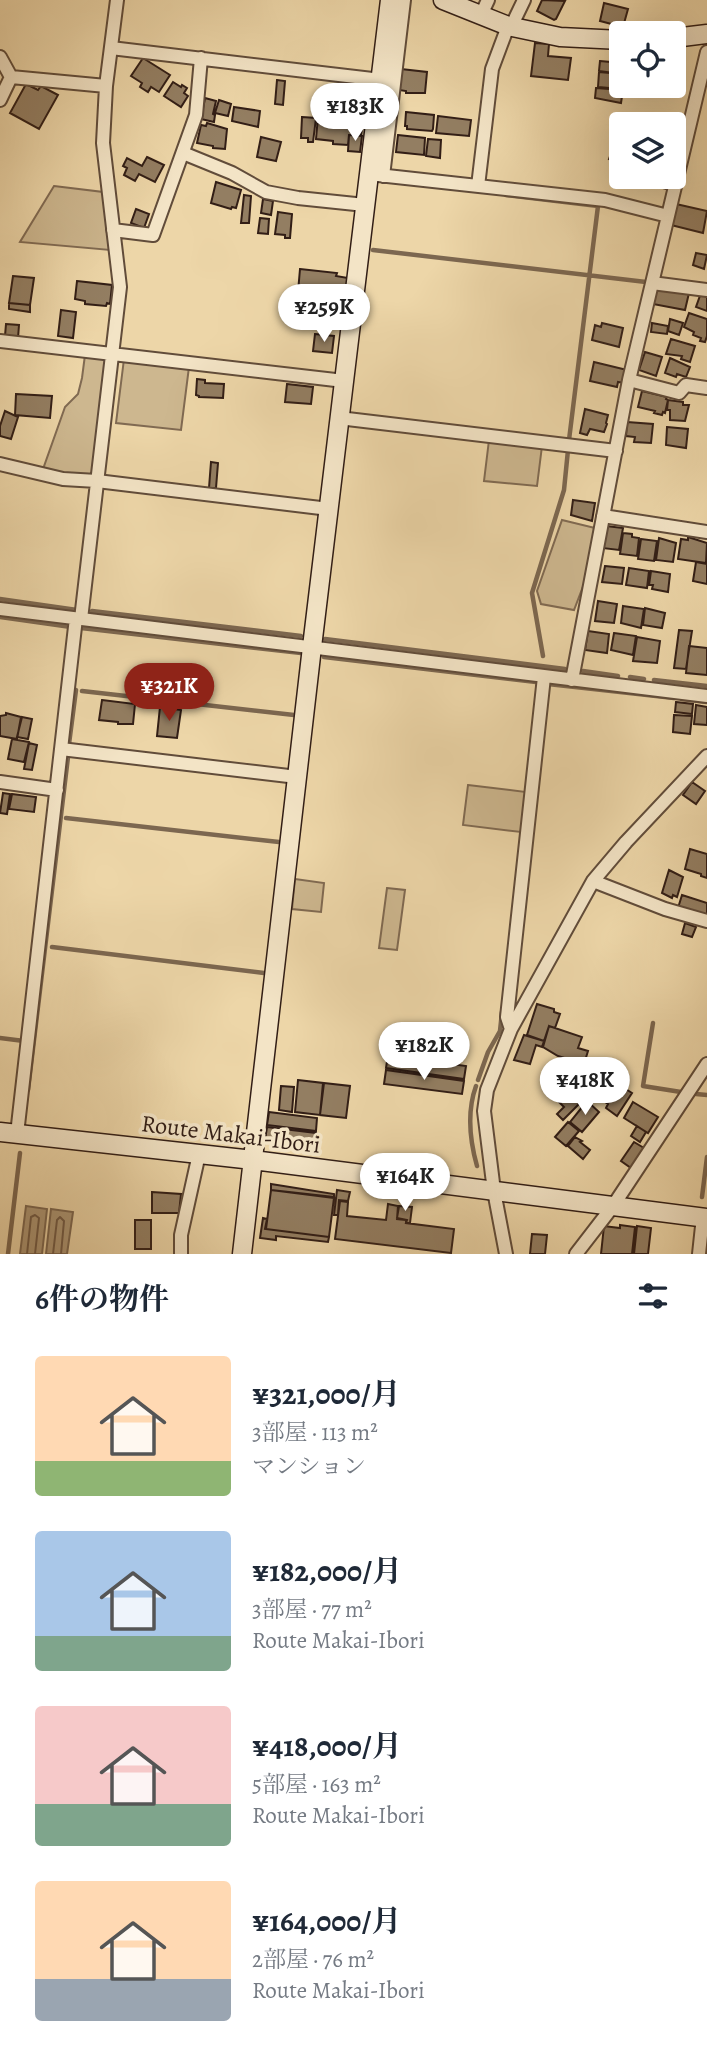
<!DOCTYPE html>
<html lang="ja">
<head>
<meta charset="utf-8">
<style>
  :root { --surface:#fff; --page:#f2f2f3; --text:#1f2937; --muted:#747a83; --accent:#8f2418 }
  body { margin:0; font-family:Alegreya,"Noto Serif JP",serif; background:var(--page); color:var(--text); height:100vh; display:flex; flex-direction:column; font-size:26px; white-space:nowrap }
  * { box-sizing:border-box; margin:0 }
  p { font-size:23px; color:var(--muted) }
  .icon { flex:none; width:38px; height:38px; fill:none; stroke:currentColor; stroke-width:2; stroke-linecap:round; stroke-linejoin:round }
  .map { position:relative; height:1254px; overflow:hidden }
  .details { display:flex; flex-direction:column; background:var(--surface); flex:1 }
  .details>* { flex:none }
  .tools { position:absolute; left:609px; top:21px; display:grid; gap:14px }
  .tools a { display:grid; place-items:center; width:77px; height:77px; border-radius:7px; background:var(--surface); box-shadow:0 7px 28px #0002; font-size:35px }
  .price { position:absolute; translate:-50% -60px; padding:0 16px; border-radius:24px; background:#fff; color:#222; font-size:23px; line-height:46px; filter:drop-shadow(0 2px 4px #0008) }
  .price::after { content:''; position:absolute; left:50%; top:42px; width:21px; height:16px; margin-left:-10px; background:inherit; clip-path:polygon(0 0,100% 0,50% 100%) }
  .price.selected { background:var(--accent); color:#fff }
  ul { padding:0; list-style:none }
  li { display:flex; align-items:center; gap:21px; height:175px; padding:0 35px }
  li span { display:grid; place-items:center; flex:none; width:196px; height:140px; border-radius:7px; color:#555 }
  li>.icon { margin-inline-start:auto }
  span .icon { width:84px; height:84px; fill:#fffc; stroke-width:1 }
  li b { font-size:30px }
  h2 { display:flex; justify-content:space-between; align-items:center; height:84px; padding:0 35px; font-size:30px }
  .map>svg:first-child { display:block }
</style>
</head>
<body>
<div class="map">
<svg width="707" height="1254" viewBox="0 0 707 1254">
  <rect width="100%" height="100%" fill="#edd6a8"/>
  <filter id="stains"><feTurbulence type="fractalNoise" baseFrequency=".00286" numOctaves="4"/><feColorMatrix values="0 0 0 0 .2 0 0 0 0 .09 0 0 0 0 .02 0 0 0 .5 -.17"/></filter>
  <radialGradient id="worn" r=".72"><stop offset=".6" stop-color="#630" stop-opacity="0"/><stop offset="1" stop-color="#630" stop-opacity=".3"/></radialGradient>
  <path fill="#cdb78f" stroke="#806a52" stroke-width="2" d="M54 186 103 192 110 250 20 242Z
    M85 355 107 358 93 477 42 472 65 407 78 394 82 378Z
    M124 359 189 367 181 430 116 423Z
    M489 440 542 446 537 486 484 481Z
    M562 520 595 528 587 576 574 610 541 604 537 591Z
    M468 785 526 792 521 832 463 825Z
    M295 879 324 883 321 912 292 909Z
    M387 888 405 890 397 950 379 948Z"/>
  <path fill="#ad9776" stroke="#7c6750" stroke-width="2" d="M26 1206 47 1209 42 1254H20Z
    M51 1209 73 1212 67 1254H46Z"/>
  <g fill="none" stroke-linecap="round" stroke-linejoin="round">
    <path stroke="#705a46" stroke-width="2" d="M27 1254 31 1217 35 1215 39 1218 35 1254
      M53 1254 57 1220 60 1217 64 1221 61 1254"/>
    <path stroke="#7c6750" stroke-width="4.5" d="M506 195 598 206 569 440
      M373 250 646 282
      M0 599 77 610
      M92 611 301 636
      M0 617 71 627
      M81 628 301 653
      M325 639 565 669
      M543 656 532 593 564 490 568 450
      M324 657 536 682
      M583 671 618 676
      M630 677 644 679
      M654 680 707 686
      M548 684 674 698
      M82 691 294 715
      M682 699 707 702
      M69 744 76 690
      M66 818 279 842
      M52 947 264 973
      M653 1023 643 1086 681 1092
      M0 1038 24 1041
      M478 1080 488 1052 500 1031 502 1012
      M476 1086C467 1111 470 1141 477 1166
      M28 1090 68 757
      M696 1094 707 1095
      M702 1197 707 1157
      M8 1254 20 1153"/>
  </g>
  <path fill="#937e62" stroke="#321e16" stroke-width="2" d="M542 0 565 1 556 19 554 20 537 11Z
    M604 3 628 9 623 27 600 21Z
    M535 43 549 44 548 56 571 58 568 80 531 76Z
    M143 58 170 75 159 92 151 87 148 92 140 87 142 83 131 76Z
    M600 61 621 63V74L599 71Z
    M401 69 427 72 425 93H406V91L399 90Z
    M599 72 621 74V89L598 87Z
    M277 80 285 81 283 105 275 104Z
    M173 82 181 87 182 85 187 88 184 93 188 96 181 107 164 96Z
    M26 84 38 90 41 86 58 95 39 129 10 113Z
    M626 86H666L663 87 662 95 625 91Z
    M596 88 623 90 621 103 595 98Z
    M205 98 216 101 213 114 215 115 214 122 201 119Z
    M219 100 231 104 228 116 215 113Z
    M234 107 260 111 258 127 232 121Z
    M406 112 434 115 433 129 432 131 407 129V126H405Z
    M438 116 471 120 469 136 436 133Z
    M302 117 316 118 313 142H308V138H301Z
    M318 117 363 122 361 136 349 135 348 145 333 144V141L316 139Z
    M207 123 227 129 225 149 213 148V146L197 143 201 125 206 126Z
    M349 135 362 136 360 152 348 151Z
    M398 135 425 138 424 155 396 152Z
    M261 137 281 142 276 161 257 157Z
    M428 139 441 140 440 158 426 156Z
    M615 142 621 144V163L609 159Z
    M147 157 164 165 155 182 139 174 135 181 124 175 127 168 123 166 127 158 142 166Z
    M652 177H670L667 189 650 185Z
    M216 182 241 190 236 208 232 207 231 209 211 203Z
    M244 195 251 196 249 223H241Z
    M263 199 273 201 271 215 261 213Z
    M676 204 707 211 703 233 671 225Z
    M136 209 149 214 144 228 131 223Z
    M278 212 292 214 290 238H285V235L275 234Z
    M260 218 269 219 268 234 258 233Z
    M696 253 707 255 704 269 693 265Z
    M300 269 337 273 336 276 348 278 347 287 341 286V290L329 289 328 296 324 295V297L315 296V294L298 292Z
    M13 276 34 278 30 305 9 303Z
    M77 281 112 285 110 304 107 303 106 306 85 304V301L75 299Z
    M657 286 689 293 685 310 653 304Z
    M702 290 707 292V311L696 307Z
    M9 303 30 305V312L9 309Z
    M61 310 76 312 73 338 58 336Z
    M689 313 707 319V336L705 342 700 341 701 338 693 335 694 332 684 327Z
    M670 319 683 323 679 335 668 331Z
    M602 323 623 328 619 347 592 340 595 325 601 327Z
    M652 323 668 326 667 334 651 332Z
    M6 324 19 325 18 338 5 336Z
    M315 334 334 336 332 353 313 351Z
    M671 339 695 346 690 362 681 359 682 356 666 354Z
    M645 352 662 357 656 376 639 370Z
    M670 358 690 367 686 377 677 374 676 377 665 373Z
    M594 362 627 370 624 383 618 382 617 387 590 381Z
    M197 379 205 380V383L224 384 223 398 199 397V396L196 395Z
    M287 384 313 387 311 404 285 402Z
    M642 391 667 397 666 399 668 400 665 413 663 412 662 415 654 413 655 411 638 407Z
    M16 394 52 396 50 418 15 415Z
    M668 400 683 402V405H689L685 421 670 420V410H667Z
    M585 409 608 415 606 423 607 424 604 432 590 429 587 435 580 433Z
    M5 411 18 417 11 439 0 436V426Z
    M627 422 653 424 651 443 634 442 635 437 626 436Z
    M667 427 688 429 686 448 666 445Z
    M211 462 218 463 216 488H209Z
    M573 500 595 503 592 521 571 515Z
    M606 526 623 528 619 550 602 548Z
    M623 533 632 534V537L639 538 637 556 620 554Z
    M688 537 707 543 706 563 678 559 681 539 688 540Z
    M659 538 676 543 673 562 656 560Z
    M641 539 657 541 654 561 638 559Z
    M696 562 707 564V584L693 581Z
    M605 566 624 568 622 584 602 582Z
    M629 568 649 571 647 588 626 585Z
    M651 571 670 574 668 592 652 589 653 585H649Z
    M598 601 617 604 614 623 595 621Z
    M623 606 644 609 641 628 621 623Z
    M645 608 665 613 662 628 643 625Z
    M679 630 692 631 686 669 674 668Z
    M588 631 609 634 607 653 585 650Z
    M614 633 636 636 633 655 611 650Z
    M637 637 660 641 657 663 633 661Z
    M689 646 707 648V675L686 673Z
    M102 700 135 704 133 724H118V722L99 720Z
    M676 702 693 704 692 714 675 712Z
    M696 705 707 707V725L694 724Z
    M160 707 181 710 177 738 157 736Z
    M6 713 21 717 17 739 0 736V716L6 715Z
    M674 715 692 716 690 734 673 732Z
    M22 717 32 719 28 739 17 737Z
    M12 739 29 742 24 762 8 759Z
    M29 743 37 745 32 770 24 769Z
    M692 782 705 791 696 804 683 795Z
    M3 793 10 794 7 814 0 813Z
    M12 794 36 797 34 812 9 809Z
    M690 849 707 854V878L701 876V874L685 869Z
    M669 870 683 877 677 897 673 895 672 898 662 893Z
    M682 895 707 903V917L678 908Z
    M685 923 696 927 692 937 682 934Z
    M537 1004 554 1009V1012L560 1014 555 1028 549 1026 544 1041 527 1035Z
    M549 1026 582 1037 578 1048 588 1051 584 1064 558 1056 543 1047Z
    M524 1035 544 1041 542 1047 536 1045 530 1064 514 1060Z
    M388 1055 466 1066 464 1079 386 1068Z
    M386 1070 464 1081 462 1094 384 1084Z
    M605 1076 632 1093 617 1116 606 1108 608 1104 594 1095Z
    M298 1080 323 1083 320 1115 295 1112Z
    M324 1083 350 1086 346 1118 320 1115Z
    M281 1086 294 1087 292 1112 279 1110Z
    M573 1089 584 1099 563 1120 557 1114 564 1107 559 1102Z
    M587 1101 599 1112 582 1132 570 1122Z
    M633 1102 658 1117 648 1133 624 1118Z
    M269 1112 317 1118 316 1131 267 1125Z
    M568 1122 579 1131 566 1146 555 1137Z
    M637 1126 646 1132 640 1142 631 1136Z
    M267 1127 316 1133 315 1145 265 1140Z
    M575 1137 582 1141 580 1142 590 1150 583 1159 568 1146Z
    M634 1142 644 1148 631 1168 621 1161Z
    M271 1184 334 1194V1197L271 1190Z
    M271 1190 334 1198 329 1237 266 1229Z
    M337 1190 350 1192 348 1201 339 1200 338 1215H334Z
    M152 1192 181 1194 179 1213H152Z
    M340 1201 348 1202 347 1216 386 1220 388 1204 398 1206 397 1219 406 1220V1223L454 1229 451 1253 335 1239Z
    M399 1206 412 1207 410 1223H406L407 1220 397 1218Z
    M263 1218 267 1219 265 1229 329 1237 328 1242 276 1236V1240L260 1238Z
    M135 1220H151V1249H135Z
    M620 1225 635 1227 632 1254H601L604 1226 620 1228Z
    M637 1226 651 1228 648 1254H634Z
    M532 1234 547 1235 545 1254H530Z"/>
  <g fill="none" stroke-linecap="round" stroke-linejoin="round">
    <defs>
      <path id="street" d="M481 15 488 0
        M511 27 524 0
        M111 48 381 80
        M0 57 11 77 106 86
        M0 100 11 77
        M183 153 232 173 266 192 298 198 365 205
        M369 174 605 200 668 216
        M383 176 404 0
        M478 186 492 69 508 26
        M113 230 153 235 196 115 201 58
        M652 283 707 290
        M0 341 344 381
        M629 380 679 393 686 385 707 388
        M339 418 616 451
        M0 464 63 479 97 481 329 509
        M603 516 707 532
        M0 609 707 696
        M81 619 120 287 103 143 106 86 117 0
        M572 680 629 380 707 52
        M61 749 297 777
        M0 782 57 790
        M593 881 665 909 707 921
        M511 1029 507 1017 544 677
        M17 1134 76 618
        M181 1254V1235L199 1154
        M506 1254 494 1191 484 1111 487 1090 511 1029 593 881 626 842 707 756
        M576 1254 613 1206 707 1064
        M699 1254 703 1217"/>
      <path id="secondary" d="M443 0 508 26 560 37 621 40
        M674 38 707 34
        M0 1132 253 1160 707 1218
        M242 1254 312 647 390 0"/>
    </defs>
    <use href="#street" stroke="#614c3a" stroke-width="16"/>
    <use href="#secondary" stroke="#321e16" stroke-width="21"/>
    <use href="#street" stroke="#f3e4c6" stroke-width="12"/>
    <use href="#secondary" stroke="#f3e4c6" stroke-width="18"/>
  </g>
  <g text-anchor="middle" stroke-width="7" stroke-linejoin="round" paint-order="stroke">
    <g font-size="24" fill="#321e16" stroke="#f3e4c6">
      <text transform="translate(231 1134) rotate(7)" y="8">Route Makai-Ibori</text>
    </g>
  </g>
  <rect width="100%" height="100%" filter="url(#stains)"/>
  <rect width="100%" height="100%" fill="url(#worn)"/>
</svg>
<div class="tools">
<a><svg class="icon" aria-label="locate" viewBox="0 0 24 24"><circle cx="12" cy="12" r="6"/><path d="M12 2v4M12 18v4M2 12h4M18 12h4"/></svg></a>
<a><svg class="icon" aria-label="layers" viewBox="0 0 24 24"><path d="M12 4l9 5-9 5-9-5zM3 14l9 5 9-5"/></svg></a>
</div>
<b class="price" style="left:355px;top:143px">¥183K</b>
<b class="price" style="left:324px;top:344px">¥259K</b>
<b class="price selected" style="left:169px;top:723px">¥321K</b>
<b class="price" style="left:424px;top:1082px">¥182K</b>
<b class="price" style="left:585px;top:1117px">¥418K</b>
<b class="price" style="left:405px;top:1213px">¥164K</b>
</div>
<section class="details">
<h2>6件の物件<svg class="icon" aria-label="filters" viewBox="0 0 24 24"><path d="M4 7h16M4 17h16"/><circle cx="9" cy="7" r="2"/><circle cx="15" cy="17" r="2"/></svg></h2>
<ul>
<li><span style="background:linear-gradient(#ffd9b3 75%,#8fb573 0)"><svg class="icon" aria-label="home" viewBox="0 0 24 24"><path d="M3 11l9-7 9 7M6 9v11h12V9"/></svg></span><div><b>¥321,000/月</b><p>3部屋 · 113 m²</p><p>マンション</p></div></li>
<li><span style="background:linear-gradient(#a9c7e8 75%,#7fa58c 0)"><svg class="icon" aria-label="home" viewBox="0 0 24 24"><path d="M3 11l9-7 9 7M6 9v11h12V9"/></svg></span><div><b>¥182,000/月</b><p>3部屋 · 77 m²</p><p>Route Makai-Ibori</p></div></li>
<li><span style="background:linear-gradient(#f6c9c9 70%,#7fa58c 0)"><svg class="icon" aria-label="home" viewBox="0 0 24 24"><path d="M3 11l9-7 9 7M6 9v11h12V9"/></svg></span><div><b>¥418,000/月</b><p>5部屋 · 163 m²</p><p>Route Makai-Ibori</p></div></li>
<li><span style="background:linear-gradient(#ffd9b3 70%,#9aa5b1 0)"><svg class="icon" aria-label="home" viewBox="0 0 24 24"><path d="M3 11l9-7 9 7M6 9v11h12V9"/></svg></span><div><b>¥164,000/月</b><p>2部屋 · 76 m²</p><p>Route Makai-Ibori</p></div></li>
</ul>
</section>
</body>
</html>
